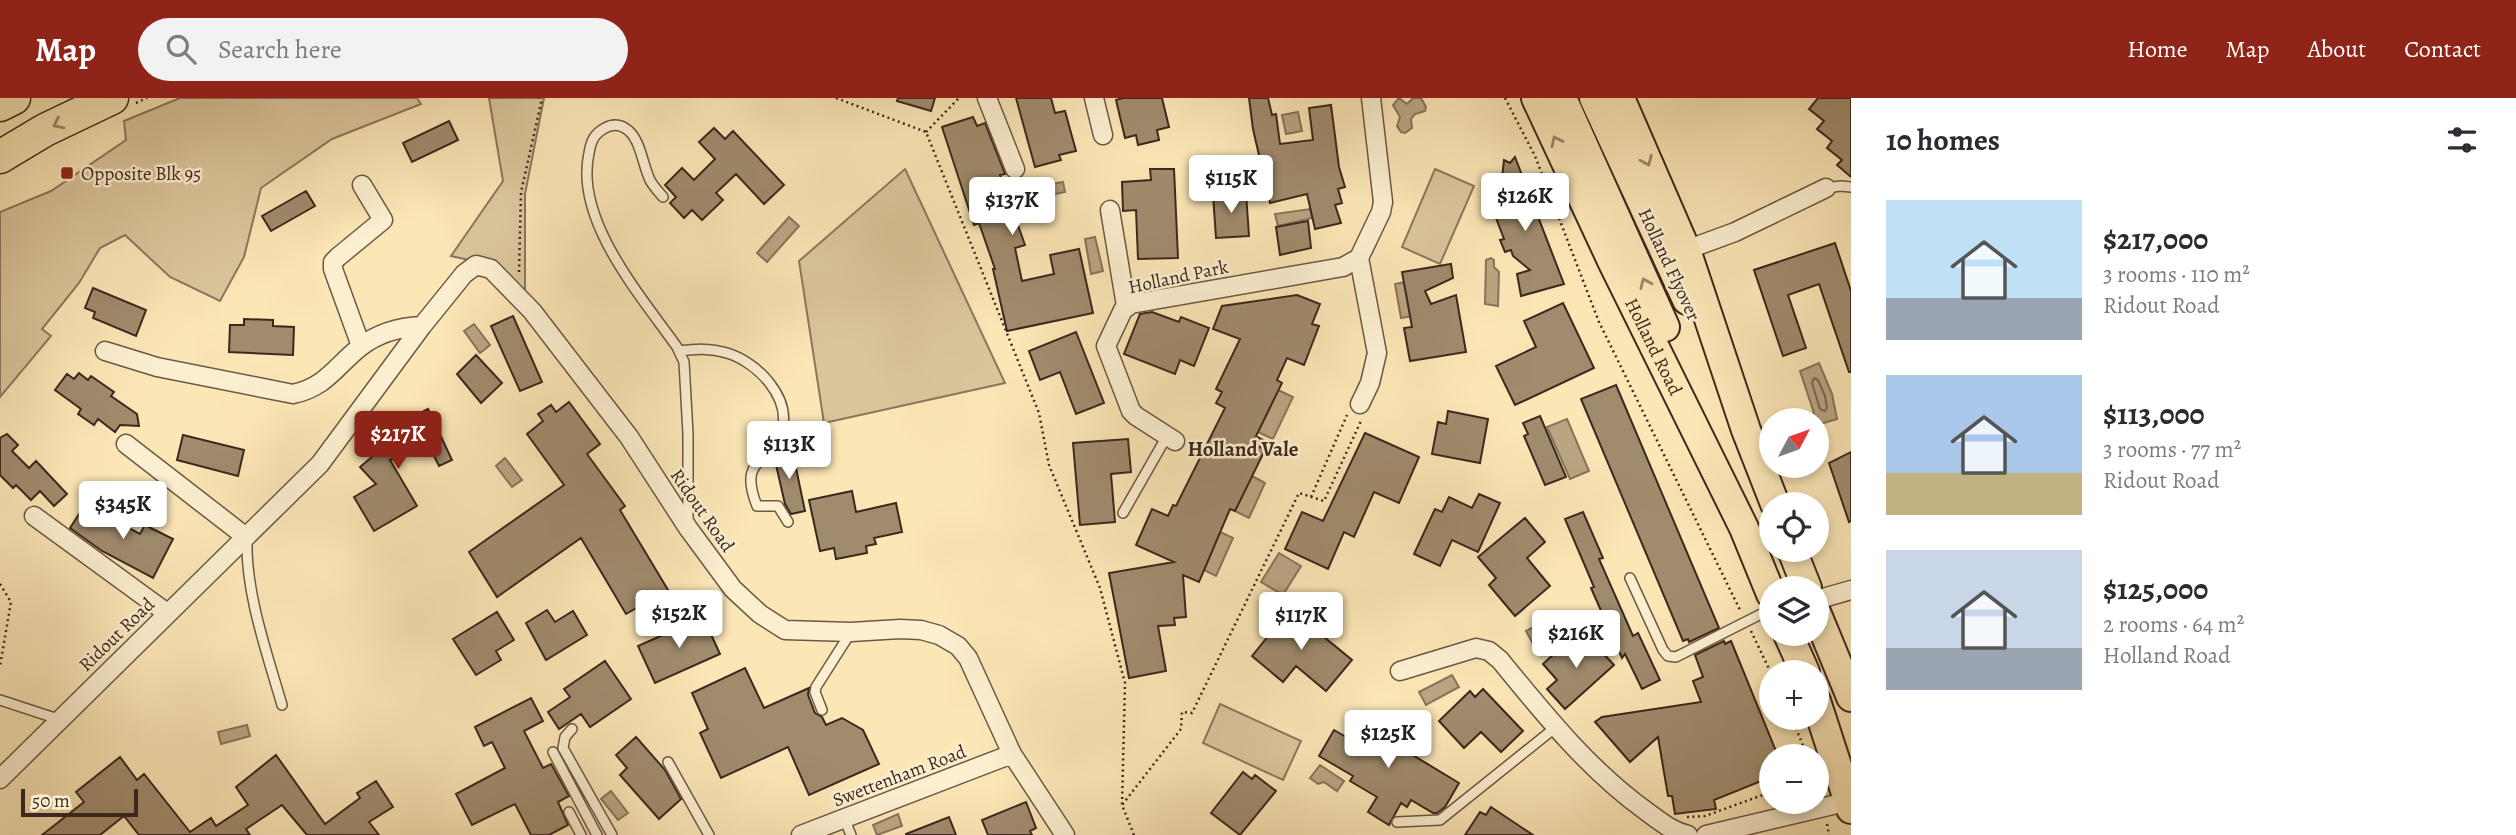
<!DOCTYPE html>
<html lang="en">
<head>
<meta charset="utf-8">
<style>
  :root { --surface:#fff; --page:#f2f2f3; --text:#2b2b33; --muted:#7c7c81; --accent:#8f2418 }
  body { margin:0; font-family:Alegreya,serif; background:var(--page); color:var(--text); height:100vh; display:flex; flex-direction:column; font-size:26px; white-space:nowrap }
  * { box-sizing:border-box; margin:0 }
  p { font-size:23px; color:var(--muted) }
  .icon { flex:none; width:38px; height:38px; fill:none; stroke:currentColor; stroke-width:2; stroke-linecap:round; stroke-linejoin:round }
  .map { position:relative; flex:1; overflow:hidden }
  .drawer { display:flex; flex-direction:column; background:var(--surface); width:665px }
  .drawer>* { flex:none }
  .needle { width:46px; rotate:49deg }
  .tools { position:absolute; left:1759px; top:310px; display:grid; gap:14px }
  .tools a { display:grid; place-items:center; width:70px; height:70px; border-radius:50%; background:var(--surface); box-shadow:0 4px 10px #0003; font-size:35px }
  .scale { position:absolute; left:21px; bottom:18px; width:117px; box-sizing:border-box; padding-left:7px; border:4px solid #3d281d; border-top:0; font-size:19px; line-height:24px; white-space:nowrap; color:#3d281d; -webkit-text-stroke:5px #fcefd0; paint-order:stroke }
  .price { position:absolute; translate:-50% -60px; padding:0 16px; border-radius:7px; background:#fff; color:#222; font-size:23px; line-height:46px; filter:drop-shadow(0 2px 4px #0008) }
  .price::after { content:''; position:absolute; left:50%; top:42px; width:21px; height:16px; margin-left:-10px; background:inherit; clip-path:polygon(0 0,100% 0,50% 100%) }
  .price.current { background:var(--accent); color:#fff }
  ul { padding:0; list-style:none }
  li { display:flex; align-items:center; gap:21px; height:175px; padding:0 35px }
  li span { display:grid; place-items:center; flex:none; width:196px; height:140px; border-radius:0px; color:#555 }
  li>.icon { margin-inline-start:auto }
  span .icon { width:84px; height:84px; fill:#fffc; stroke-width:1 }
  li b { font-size:30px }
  h2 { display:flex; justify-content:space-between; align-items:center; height:84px; padding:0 35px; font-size:30px }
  header { display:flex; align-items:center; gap:42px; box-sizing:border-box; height:98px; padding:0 35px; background:var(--accent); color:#fff }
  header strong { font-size:33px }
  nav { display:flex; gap:38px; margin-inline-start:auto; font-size:24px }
  .search { width:490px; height:63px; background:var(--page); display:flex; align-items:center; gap:18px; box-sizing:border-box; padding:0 24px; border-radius:38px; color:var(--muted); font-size:26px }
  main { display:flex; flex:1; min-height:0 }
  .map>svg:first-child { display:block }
</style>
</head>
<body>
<header>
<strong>Map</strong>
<div class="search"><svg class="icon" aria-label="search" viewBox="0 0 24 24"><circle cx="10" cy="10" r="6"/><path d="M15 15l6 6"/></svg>Search here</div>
<nav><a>Home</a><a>Map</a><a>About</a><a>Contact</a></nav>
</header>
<main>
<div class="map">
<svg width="1851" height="737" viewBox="0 0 1851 737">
  <rect width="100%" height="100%" fill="#fbe6b6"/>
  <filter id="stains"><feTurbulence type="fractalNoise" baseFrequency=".00286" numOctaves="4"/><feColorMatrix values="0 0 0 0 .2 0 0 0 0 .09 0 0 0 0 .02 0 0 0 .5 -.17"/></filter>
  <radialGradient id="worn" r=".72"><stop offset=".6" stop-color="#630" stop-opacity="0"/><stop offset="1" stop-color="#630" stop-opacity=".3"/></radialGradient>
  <path fill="#dbc69c" stroke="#8c775c" stroke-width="2" d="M180 0H417L421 6 332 41 261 90 244 159 220 203 170 179 125 137 100 150 79 185 42 231 51 238 0 299V114L51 93 126 42 124 23Z
    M489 0H544L525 96V199L492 167 451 158 503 83Z
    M905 71 1005 285 824 325 799 163Z
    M1435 71 1474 88 1440 166 1402 149Z
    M1220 606 1301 643 1283 682 1203 645Z"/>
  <path fill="#baa582" stroke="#88735a" stroke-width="2" d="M1399 0 1407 6 1413 0H1421L1426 9 1425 13 1415 16 1411 21 1412 30 1405 35 1401 34 1397 28 1400 19 1393 7Z
    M1298 14 1302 33 1286 36 1282 17Z
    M1063 84 1065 94 1031 101 1029 90Z
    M1310 111 1312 120 1278 128 1275 116Z
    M789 119 799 128 767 164 757 155Z
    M1095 139 1103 173 1091 176 1085 141Z
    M1491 160 1494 162V169L1499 174 1498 208 1485 206 1486 162Z
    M1405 184 1413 218 1401 220 1395 186Z
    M474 226 490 247 480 255 464 233Z
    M1819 265 1832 296 1837 321 1817 327 1816 322H1812L1811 317 1814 315 1800 273Z
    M1278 292 1293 299 1273 341 1258 334Z
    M1567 321 1589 373 1570 381 1547 329Z
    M505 360 522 382 512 389 496 368Z
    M1252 378 1265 385 1249 420 1235 413Z
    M1220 434 1233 440 1216 478 1204 472Z
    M1279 455 1301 468 1283 497 1261 484Z
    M1559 516 1566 528 1533 546 1526 533Z
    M1452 577 1459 589 1426 607 1419 594Z
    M247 627 250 638 221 646 218 634Z
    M1320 667 1344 683 1337 693 1324 684 1318 686 1310 680Z
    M611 693 628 715 618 722 601 701Z
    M898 716 902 728 877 737 873 727Z"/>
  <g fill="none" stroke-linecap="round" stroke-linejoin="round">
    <path stroke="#7c6650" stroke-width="2" d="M1814 280 1818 282 1825 298 1827 310 1825 313 1820 311 1812 285Z"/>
  </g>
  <path fill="#a08b6d" stroke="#3d281d" stroke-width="2" d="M898 0H935L931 13 897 3Z
    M1016 0H1051L1055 15 1065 13 1076 53 1059 57 1061 62 1035 69Z
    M1123 0H1162L1169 29 1157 32 1159 42 1138 47 1136 37 1125 40 1116 2Z
    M1249 0H1268L1272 17 1276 16 1280 46 1313 42 1309 10 1331 7 1339 69 1345 89 1338 91 1342 105 1335 107 1341 125 1315 131 1307 96 1270 105 1253 31Z
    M1818 0H1851V79L1837 67 1842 62 1827 50 1832 43 1817 31 1824 23 1809 11Z
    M973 19 977 28 985 25 1005 76 1000 77 1025 147 1015 150 1022 183 1054 176 1050 157 1079 151 1093 215 1007 233 993 171H995L979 125 974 127 942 29Z
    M449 23 458 42 412 64 403 45Z
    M714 30 725 41 733 33 784 87 764 106 736 76 716 95 723 102 702 122 692 112 684 120 670 105 676 99 665 87 682 70 694 82 715 61 699 44Z
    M1515 59 1564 186 1521 198 1517 176 1530 172 1513 158 1511 152 1505 154 1500 142 1504 141 1496 120H1499L1495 99H1500L1504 62 1510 65Z
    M1150 71H1174L1178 160 1138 161 1136 112 1123 113 1122 84 1151 82Z
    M306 93 315 108 271 133 262 118Z
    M1246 95 1249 138 1216 140 1213 97Z
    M1308 123 1311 150 1280 157 1276 129Z
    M1835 145 1851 193V274H1849L1819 186 1788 197 1806 250 1783 258 1754 172Z
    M1451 166 1453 180 1425 193 1431 206 1456 197 1466 254 1410 263 1404 230 1412 229 1402 174Z
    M93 190 146 212 136 238 93 220 95 214 85 210Z
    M1297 197 1320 206 1312 226 1319 228 1304 267 1287 260 1277 282 1282 285 1256 338 1263 342 1260 349 1265 352 1235 413 1230 411 1199 484 1183 477 1186 519 1174 520 1175 527 1158 528 1166 573 1129 580 1109 475 1174 464 1136 447 1152 411 1168 418 1173 407 1176 408 1225 310 1216 305 1222 294 1216 291 1240 241 1213 231 1222 208Z
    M1563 205 1594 270 1515 307 1496 268 1536 249 1524 223Z
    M1152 214 1179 224 1181 219 1209 230 1194 268 1180 262 1175 276 1124 256 1140 216Z
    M513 218 542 284 520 293 491 228Z
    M244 221 273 222V228L294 229 293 257 229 254 230 227H244Z
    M1076 234 1104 305 1076 316 1060 274 1040 282 1029 253Z
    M476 257 502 285 481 305 457 276Z
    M79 275 88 282 91 278 114 294 111 298 137 316 139 328 120 327 115 334 98 321 94 327 78 316 81 311 55 292 67 276 74 281Z
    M1616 287 1719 530 1689 544 1688 541 1683 543 1581 301Z
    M569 304 600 346 587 356 625 408 620 412 668 492 626 516 581 440 497 499 469 454 564 387 527 336 543 323 538 316 551 307 556 314Z
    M428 311 452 362 439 368 431 352 390 362 417 408 374 433 354 399 376 386 360 369 392 342 390 333 419 326 415 318Z
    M1448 313 1488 321 1480 365 1432 356 1438 324 1446 326Z
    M1540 318 1566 379 1545 387 1524 338 1528 336 1523 325Z
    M1365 335 1419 359 1399 405 1374 394 1354 439 1344 434 1328 471 1285 451 1302 414 1323 423Z
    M7 336 18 347 12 353 29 370 36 363 67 396 54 408 40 393 31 402 16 387 13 390 0 377V340Z
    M183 337 244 352 238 378 177 362Z
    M1128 341 1131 374 1111 376 1115 424 1080 427 1073 345Z
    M792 351 805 413 791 416 785 406 774 358 778 353Z
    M1851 354V423L1849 424 1829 365Z
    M852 393 856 414 896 405 902 434 874 440 876 446 866 448 867 455 836 461 834 450 820 453 809 402Z
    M1479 396 1500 405 1478 454 1452 442 1440 468 1414 456 1435 411 1442 414 1449 399 1472 410Z
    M85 407 140 436 145 427 173 441 153 480 102 453 70 430Z
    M1583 414 1603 460 1599 461 1633 538 1638 535 1660 582 1642 591 1625 556 1622 560 1591 490 1594 489 1565 421Z
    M1525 420 1545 444 1527 460 1550 488 1515 518 1489 487 1496 480 1478 459Z
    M1290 511 1352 562 1326 593 1296 568 1283 584 1252 558Z
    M547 512 555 524 573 513 587 537 546 562 526 525Z
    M497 514 514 542 496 553 501 562 476 577 453 541Z
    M703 519 720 556 655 585 638 548Z
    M1587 538 1614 567 1565 611 1547 591 1557 582 1543 566 1570 541 1576 548Z
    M1724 543 1725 546 1731 543 1778 658H1771V679L1714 702 1716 711 1675 716 1672 698H1668L1658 639 1630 664 1595 624 1602 619 1701 604 1693 583 1703 579 1695 557Z
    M605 563 631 601 590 629 581 616 559 631 548 614 570 599 564 591Z
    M745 570 764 610 809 590 808 597 815 615 822 619 826 627 842 620 863 632 879 666 809 697 788 649 721 680 700 635 708 631 692 595Z
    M1483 591 1523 633 1501 654 1481 634 1464 650 1439 623 1470 593 1475 599Z
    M531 600 543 623 524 633 543 670 551 666 569 698 558 704 568 727 549 737H531L515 706 472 727 456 696 505 670 492 644 484 648 475 629Z
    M1370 614 1398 631 1391 644 1459 685 1445 709 1437 715H1433L1411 702 1407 709 1401 705 1389 727 1368 714 1377 699 1350 683 1353 678 1319 658 1334 632 1353 643Z
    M636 639 665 672 681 701 659 721 620 677 627 670 616 657Z
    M276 657 325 726 360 700 357 695 376 683 393 709 369 724 379 737H307L282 707 246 731 250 737H139L124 718 100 737H42L84 704 76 694 120 659 137 682 144 676 190 734 211 720 216 728 248 707 236 689Z
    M1243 674 1252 681 1255 677 1276 693 1240 737 1211 715Z
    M1026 704 1036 730 1030 733 1032 737H988L982 722Z
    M1491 709 1533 737H1465L1480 714 1486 717Z
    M949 719 956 737H906V736Z"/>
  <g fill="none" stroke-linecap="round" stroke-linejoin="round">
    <defs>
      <path id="lane" d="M1826 90 1841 88 1851 89
        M663 99C658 93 653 88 650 82 643 68 641 44 629 33 622 27 614 25 605 30 594 36 591 43 589 55 574 122 641 198 677 249L684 264 688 336V425
        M679 253C696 251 710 250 727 255 757 264 791 299 782 332 771 367 737 358 757 408H778L788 424
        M1123 415 1167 338
        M247 439C245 494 267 555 282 607
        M1630 480 1663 552 1668 558 1676 559 1771 511
        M0 602 58 621
        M822 612 815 594 816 589 851 534
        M572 631 565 639 563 650 612 737
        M553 654 597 737
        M668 664 709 737
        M569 714 581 737
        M844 720 851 737
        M1397 724 1440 722 1556 629"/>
      <path id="street" d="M987 0 1015 71
        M1094 0 1103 37
        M1110 112 1126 208
        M1686 152 1735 134 1826 90
        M1359 160 1377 255 1370 285 1360 306
        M361 248 333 171V164L338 159 383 122 362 87
        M105 253 157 269 293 296C326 289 335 269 360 249 378 235 399 229 422 228
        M1175 343 1136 318 1131 313 1106 248 1123 212 1131 206 1343 169 1359 160 1381 114 1383 104 1371 0
        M126 346 246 439
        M34 418 167 515
        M1816 502 1851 492
        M1400 573 1476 550 1489 553 1500 562C1544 616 1589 672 1646 713 1660 723 1671 733 1688 737
        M0 681 320 366 422 228 464 176 476 167 491 171 532 213 629 339 688 430 733 491 760 516 785 532 851 534 900 531 921 532 939 537 958 548 968 560 1012 656 1065 737
        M801 737 1012 656
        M1706 737 1850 703"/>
      <g id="primary">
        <path id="s1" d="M1536 0 1613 165 1744 430 1771 496"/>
        <path d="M1562 0 1665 229"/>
        <path d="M1594 0 1687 202"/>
        <path d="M1620 0 1686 152 1746 332 1775 406"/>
        <path d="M1792 452 1807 490"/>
        <path d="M1816 514 1851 599"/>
        <path d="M1788 536 1805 574"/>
        <path d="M1816 603 1851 711"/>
      </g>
      <path id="highway" d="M0 7 14 0
        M0 59 45 32 112 0"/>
    </defs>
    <use href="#lane" stroke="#6c5843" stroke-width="12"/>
    <use href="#street" stroke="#6c5843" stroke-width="21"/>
    <use href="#primary" stroke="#3d281d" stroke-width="32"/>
    <use href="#highway" stroke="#3d281d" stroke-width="35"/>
    <path stroke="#3d281d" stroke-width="2.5" stroke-dasharray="2 3.5" stroke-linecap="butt" d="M836 0 926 34 1039 315 1049 367 1100 490 1125 585 1122 707
      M1505 0 1535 58 1599 224 1740 512
      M136 5 147 0
      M926 34 959 0
      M519 174 521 94 541 5 539 0
      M1311 399 1347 317
      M0 486 11 504 0 568
      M1751 533 1771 575
      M1792 620 1807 658
      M1687 719 1705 718 1771 694
      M1827 726 1829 737
      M1134 737 1122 707 1181 631 1182 614 1192 615 1299 395 1324 403 1361 323"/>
    <use href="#lane" stroke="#fcefd0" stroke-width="9"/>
    <use href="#street" stroke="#fcefd0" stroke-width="18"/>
    <use href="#primary" stroke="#fbe6b6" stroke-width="28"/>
    <use href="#highway" stroke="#fbe6b6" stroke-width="32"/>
  </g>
  <defs><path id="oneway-chevron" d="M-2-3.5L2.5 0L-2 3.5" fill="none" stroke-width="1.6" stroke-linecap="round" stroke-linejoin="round" transform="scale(1.75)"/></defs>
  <g stroke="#9c876a">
    <use href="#oneway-chevron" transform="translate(58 26) rotate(154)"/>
    <use href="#oneway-chevron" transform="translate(1556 43) rotate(-115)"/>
    <use href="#oneway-chevron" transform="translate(1647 63) rotate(67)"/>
    <use href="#oneway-chevron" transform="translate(1645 185) rotate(-114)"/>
  </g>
  <rect fill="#8f2418" stroke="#fcefd0" stroke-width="2.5" x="60" y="68" width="14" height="14" rx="3.5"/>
  <g text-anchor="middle" stroke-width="5" stroke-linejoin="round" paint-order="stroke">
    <g font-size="19" fill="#3d281d" stroke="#fcefd0" text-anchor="start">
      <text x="81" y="82">Opposite Blk 95</text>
    </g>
    <g font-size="19" fill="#3d281d" stroke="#fcefd0">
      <text transform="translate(1670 166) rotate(65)" y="7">Holland Flyover</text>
      <text transform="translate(1178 178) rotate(-12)" y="7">Holland Park</text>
      <text dy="7" stroke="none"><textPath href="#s1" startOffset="275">Holland Road</textPath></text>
      <text transform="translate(703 412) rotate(55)" y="7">Ridout Road</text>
      <text transform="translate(116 536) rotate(-44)" y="7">Ridout Road</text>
      <text transform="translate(899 677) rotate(-21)" y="7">Swettenham Road</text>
    </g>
    <g font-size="21" font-weight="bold" fill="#3d281d" stroke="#fcefd0">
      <text x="1243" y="358">Holland Vale</text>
    </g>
  </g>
  <rect width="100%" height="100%" filter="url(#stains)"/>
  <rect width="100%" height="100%" fill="url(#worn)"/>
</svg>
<div class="tools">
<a><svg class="needle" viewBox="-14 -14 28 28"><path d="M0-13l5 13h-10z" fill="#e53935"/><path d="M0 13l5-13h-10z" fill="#7c7c81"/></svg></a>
<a><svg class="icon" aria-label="locate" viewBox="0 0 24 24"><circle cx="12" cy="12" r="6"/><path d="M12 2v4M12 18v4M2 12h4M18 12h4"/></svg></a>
<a><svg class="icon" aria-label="layers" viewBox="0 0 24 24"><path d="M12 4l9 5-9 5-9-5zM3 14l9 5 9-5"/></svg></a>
<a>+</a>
<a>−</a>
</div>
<div class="scale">50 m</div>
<b class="price" style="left:1231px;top:117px">$115K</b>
<b class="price" style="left:1525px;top:135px">$126K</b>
<b class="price" style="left:1012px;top:139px">$137K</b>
<b class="price current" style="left:398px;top:373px">$217K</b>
<b class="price" style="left:789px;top:383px">$113K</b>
<b class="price" style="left:123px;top:443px">$345K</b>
<b class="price" style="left:679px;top:552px">$152K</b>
<b class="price" style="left:1301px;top:554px">$117K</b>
<b class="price" style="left:1576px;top:572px">$216K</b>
<b class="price" style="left:1388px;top:672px">$125K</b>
</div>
<section class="drawer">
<h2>10 homes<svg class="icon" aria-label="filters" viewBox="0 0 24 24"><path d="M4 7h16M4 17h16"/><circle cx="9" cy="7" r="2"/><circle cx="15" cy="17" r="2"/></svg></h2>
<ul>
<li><span style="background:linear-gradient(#bfe0f5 70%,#9aa5b1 0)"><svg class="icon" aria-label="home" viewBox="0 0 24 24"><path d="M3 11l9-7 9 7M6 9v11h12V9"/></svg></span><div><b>$217,000</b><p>3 rooms · 110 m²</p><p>Ridout Road</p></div></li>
<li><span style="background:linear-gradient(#a9c7e8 70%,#c2b280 0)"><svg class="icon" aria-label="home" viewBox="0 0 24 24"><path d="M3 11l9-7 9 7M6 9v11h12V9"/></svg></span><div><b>$113,000</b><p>3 rooms · 77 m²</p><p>Ridout Road</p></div></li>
<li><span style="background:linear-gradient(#c9d6e8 70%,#9aa5b1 0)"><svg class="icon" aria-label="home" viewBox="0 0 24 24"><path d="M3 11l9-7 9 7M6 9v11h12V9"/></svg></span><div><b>$125,000</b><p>2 rooms · 64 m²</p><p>Holland Road</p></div></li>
</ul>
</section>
</main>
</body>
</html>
